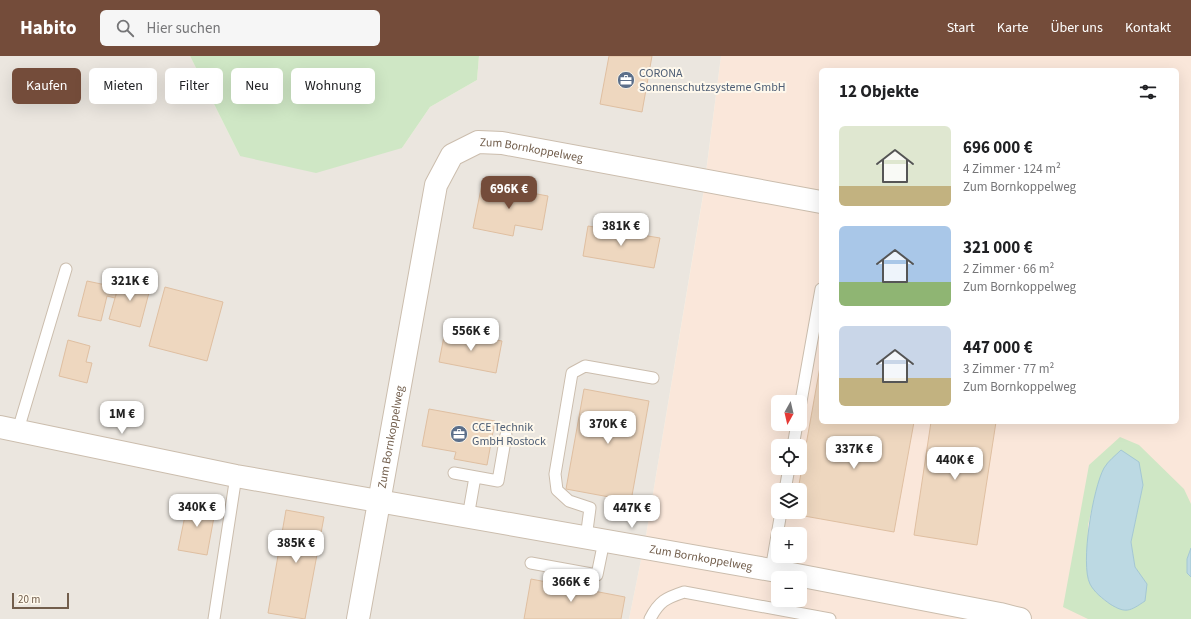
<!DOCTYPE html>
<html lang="de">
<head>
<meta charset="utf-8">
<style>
  :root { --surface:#fff; --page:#f6f6f6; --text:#202124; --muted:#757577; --accent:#744c3a }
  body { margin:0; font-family:"Source Sans 3",sans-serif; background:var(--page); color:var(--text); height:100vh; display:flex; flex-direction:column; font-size:15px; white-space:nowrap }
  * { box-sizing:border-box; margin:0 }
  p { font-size:13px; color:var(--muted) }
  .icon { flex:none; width:22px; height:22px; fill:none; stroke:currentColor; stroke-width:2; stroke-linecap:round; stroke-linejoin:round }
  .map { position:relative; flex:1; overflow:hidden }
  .side { position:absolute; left:819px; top:12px; width:360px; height:356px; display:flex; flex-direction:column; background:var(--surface); border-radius:6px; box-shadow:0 4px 16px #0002 }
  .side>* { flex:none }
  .guide { position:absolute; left:12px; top:12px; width:380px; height:36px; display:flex; gap:8px }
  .needle { width:26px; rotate:188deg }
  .buttons { position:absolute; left:771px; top:339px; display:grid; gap:8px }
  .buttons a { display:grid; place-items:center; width:36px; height:36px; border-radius:6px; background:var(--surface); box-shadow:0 4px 16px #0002; font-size:20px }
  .scale { position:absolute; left:12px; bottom:10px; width:57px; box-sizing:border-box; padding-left:4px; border:2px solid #725e4c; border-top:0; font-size:11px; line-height:14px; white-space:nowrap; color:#725e4c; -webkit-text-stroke:3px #fef8ec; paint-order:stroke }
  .price { position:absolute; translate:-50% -34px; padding:0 9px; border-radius:8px; background:#fff; color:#222; font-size:13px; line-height:26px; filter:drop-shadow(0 1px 2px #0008) }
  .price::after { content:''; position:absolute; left:50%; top:24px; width:12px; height:9px; margin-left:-6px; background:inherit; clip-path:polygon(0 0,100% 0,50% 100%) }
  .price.on { background:var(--accent); color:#fff }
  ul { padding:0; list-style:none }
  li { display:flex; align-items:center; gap:12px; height:100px; padding:0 20px }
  li span { display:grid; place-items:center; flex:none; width:112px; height:80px; border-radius:6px; color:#555 }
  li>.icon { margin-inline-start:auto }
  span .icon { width:48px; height:48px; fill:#fffc; stroke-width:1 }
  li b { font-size:17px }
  h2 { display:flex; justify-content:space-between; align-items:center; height:48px; padding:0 20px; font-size:17px }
  .chip { padding:0 14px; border-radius:6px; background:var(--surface); box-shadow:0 4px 16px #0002; font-size:14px; line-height:36px }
  .chip.on { background:var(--accent); color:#fff }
  header { display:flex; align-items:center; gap:24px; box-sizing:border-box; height:56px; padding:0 20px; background:var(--accent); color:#fff }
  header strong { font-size:19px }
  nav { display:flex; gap:22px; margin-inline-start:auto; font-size:14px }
  .search { width:280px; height:36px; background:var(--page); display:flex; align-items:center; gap:10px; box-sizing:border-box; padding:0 14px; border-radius:6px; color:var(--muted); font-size:15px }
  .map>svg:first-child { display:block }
</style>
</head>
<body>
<header>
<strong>Habito</strong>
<div class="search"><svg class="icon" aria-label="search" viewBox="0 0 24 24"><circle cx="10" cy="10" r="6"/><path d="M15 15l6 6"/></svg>Hier suchen</div>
<nav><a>Start</a><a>Karte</a><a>Über uns</a><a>Kontakt</a></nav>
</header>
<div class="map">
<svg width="1191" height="563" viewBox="0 0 1191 563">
  <rect width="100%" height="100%" fill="#fbf5e6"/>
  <path fill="#fae7da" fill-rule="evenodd" d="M721 0H1191V563H629L646 479 703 140ZM821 14H1177V366H821ZM778 346H800V368H778ZM778 390H800V412H778ZM778 434H800V456H778ZM778 478H800V500H778ZM778 522H800V544H778Z"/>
  <path fill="#ebe6df" d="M0 0H190L240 100 402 92 430 51 477 24 479 0H721L703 139 646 479 629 563H0Z"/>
  <path fill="#cfe7c5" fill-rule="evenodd" d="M190 0H479L477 24 430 51 402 92 316 117 240 100Z
    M1120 381 1139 389 1184 433 1191 448V492L1187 503V517L1191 521V563H1088L1063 551 1089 409ZM1105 411 1143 429 1131 486 1135 511 1147 528 1145 544 1132 553 1104 544 1090 528 1087 513 1088 469 1095 439Z"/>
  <path fill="#bcd9e3" stroke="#a3c7d4" d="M1121 394 1139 406 1143 429 1131 486 1135 511 1147 528 1145 545C1130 555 1126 558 1110 548 1103 543 1094 536 1090 528 1080 508 1093 432 1104 412 1108 405 1116 399 1121 394Z
    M1191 492V521L1187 517V503Z"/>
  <path fill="#eed7bf" stroke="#dfbfa1" d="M609 0H652L642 56 600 48Z
    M482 128 548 140 542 174 515 169 513 180 473 172Z
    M588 170 660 182 654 212 583 200Z
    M108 217 121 221 115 242 107 240 101 265 78 260 87 225 106 229Z
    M121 221 151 229 140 271 109 263Z
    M165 231 223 246 207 305 149 290Z
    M445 275 502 285 496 317 439 306Z
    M68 284 90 290 86 306 92 307 87 327 59 320Z
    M821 305V366H914L894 476 793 458 794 456H800V434H798Z
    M584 333 649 345 631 445 566 433Z
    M429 353 495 365 487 409 454 403 456 396 422 390Z
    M931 366H996L977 489 914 479Z
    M188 445 216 450 207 499 178 494Z
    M286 454 324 461 305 563 268 557Z
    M531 523 625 541 621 563H524Z"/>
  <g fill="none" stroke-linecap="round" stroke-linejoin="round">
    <defs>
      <path id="service" d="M800 351 821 233
        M18 374 66 213
        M793 390 797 368
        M454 417 498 425 506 379
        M785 434 789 412
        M468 461 475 421
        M586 482 590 452 569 445 557 434 555 418 572 317 585 310 653 322
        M531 507 597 519 604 485
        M771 514 781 456
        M214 563 236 420
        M650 563C659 545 666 542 684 536L830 563"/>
      <g id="minor">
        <path id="s1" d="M0 371 236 420 771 514 1000 558 1020 563"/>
        <path id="s2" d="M358 563 436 129 452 99 478 86 502 87 821 146"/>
      </g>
    </defs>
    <use href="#service" stroke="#cbbdad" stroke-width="13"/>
    <use href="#minor" stroke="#cbbdad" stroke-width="24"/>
    <use href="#service" stroke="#fff" stroke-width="11"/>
    <use href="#minor" stroke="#fff" stroke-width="22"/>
  </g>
  <defs>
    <symbol id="office-disc" viewBox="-11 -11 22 22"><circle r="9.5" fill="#5c6f8a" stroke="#fef8ec"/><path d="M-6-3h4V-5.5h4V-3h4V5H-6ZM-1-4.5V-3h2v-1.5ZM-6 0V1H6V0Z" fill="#fff"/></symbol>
  </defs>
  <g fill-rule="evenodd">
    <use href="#office-disc" x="616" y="14" width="20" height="20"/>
    <use href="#office-disc" x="449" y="368" width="20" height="20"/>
  </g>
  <g text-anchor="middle" stroke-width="4" stroke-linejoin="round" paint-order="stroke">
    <g font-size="12" fill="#4e5e75" stroke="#fef8ec" text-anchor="start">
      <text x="639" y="21">CORONA<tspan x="639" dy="14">Sonnenschutzsysteme GmbH</tspan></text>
      <text x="472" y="375">CCE Technik<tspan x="472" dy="14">GmbH Rostock</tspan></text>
    </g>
    <g font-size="12" fill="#725e4c" stroke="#fef8ec">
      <text dy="4" stroke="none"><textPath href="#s2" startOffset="558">Zum Bornkoppelweg</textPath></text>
      <text dy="4" stroke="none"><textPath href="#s2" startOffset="185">Zum Bornkoppelweg</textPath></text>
      <text dy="4" stroke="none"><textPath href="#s1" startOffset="713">Zum Bornkoppelweg</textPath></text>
    </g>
  </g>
</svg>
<div class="buttons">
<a><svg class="needle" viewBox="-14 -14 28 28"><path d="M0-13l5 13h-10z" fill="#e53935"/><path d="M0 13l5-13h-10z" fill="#757577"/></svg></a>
<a><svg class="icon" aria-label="locate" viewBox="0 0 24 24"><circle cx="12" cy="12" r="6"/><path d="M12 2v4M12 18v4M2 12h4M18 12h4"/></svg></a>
<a><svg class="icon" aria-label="layers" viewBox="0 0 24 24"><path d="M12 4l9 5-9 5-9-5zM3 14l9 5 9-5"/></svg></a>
<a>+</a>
<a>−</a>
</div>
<div class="scale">20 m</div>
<b class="price on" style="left:509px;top:154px">696K €</b>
<b class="price" style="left:621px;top:191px">381K €</b>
<b class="price" style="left:130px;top:246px">321K €</b>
<b class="price" style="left:471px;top:296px">556K €</b>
<b class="price" style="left:122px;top:379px">1M €</b>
<b class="price" style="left:608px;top:389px">370K €</b>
<b class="price" style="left:854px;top:414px">337K €</b>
<b class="price" style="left:955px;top:425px">440K €</b>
<b class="price" style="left:197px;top:472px">340K €</b>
<b class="price" style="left:632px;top:473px">447K €</b>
<b class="price" style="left:296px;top:508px">385K €</b>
<b class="price" style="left:571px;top:547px">366K €</b>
<div class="guide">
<a class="chip on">Kaufen</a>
<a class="chip">Mieten</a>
<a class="chip">Filter</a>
<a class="chip">Neu</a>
<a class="chip">Wohnung</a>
</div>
<section class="side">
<h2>12 Objekte<svg class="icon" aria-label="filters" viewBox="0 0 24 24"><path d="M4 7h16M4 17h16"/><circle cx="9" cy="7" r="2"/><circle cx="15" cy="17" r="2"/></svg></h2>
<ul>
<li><span style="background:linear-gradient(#dfe7d0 75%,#c2b280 0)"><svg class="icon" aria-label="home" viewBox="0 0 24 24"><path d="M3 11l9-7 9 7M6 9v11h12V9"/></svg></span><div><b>696 000 €</b><p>4 Zimmer · 124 m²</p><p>Zum Bornkoppelweg</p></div></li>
<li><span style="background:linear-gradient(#a9c7e8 70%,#8fb573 0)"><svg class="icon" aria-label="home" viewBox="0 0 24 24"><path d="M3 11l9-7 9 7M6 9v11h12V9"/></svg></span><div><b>321 000 €</b><p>2 Zimmer · 66 m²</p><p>Zum Bornkoppelweg</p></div></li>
<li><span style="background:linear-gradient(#c9d6e8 65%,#c2b280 0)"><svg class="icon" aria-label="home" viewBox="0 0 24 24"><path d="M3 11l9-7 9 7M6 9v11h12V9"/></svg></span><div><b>447 000 €</b><p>3 Zimmer · 77 m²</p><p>Zum Bornkoppelweg</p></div></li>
</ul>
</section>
</div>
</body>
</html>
